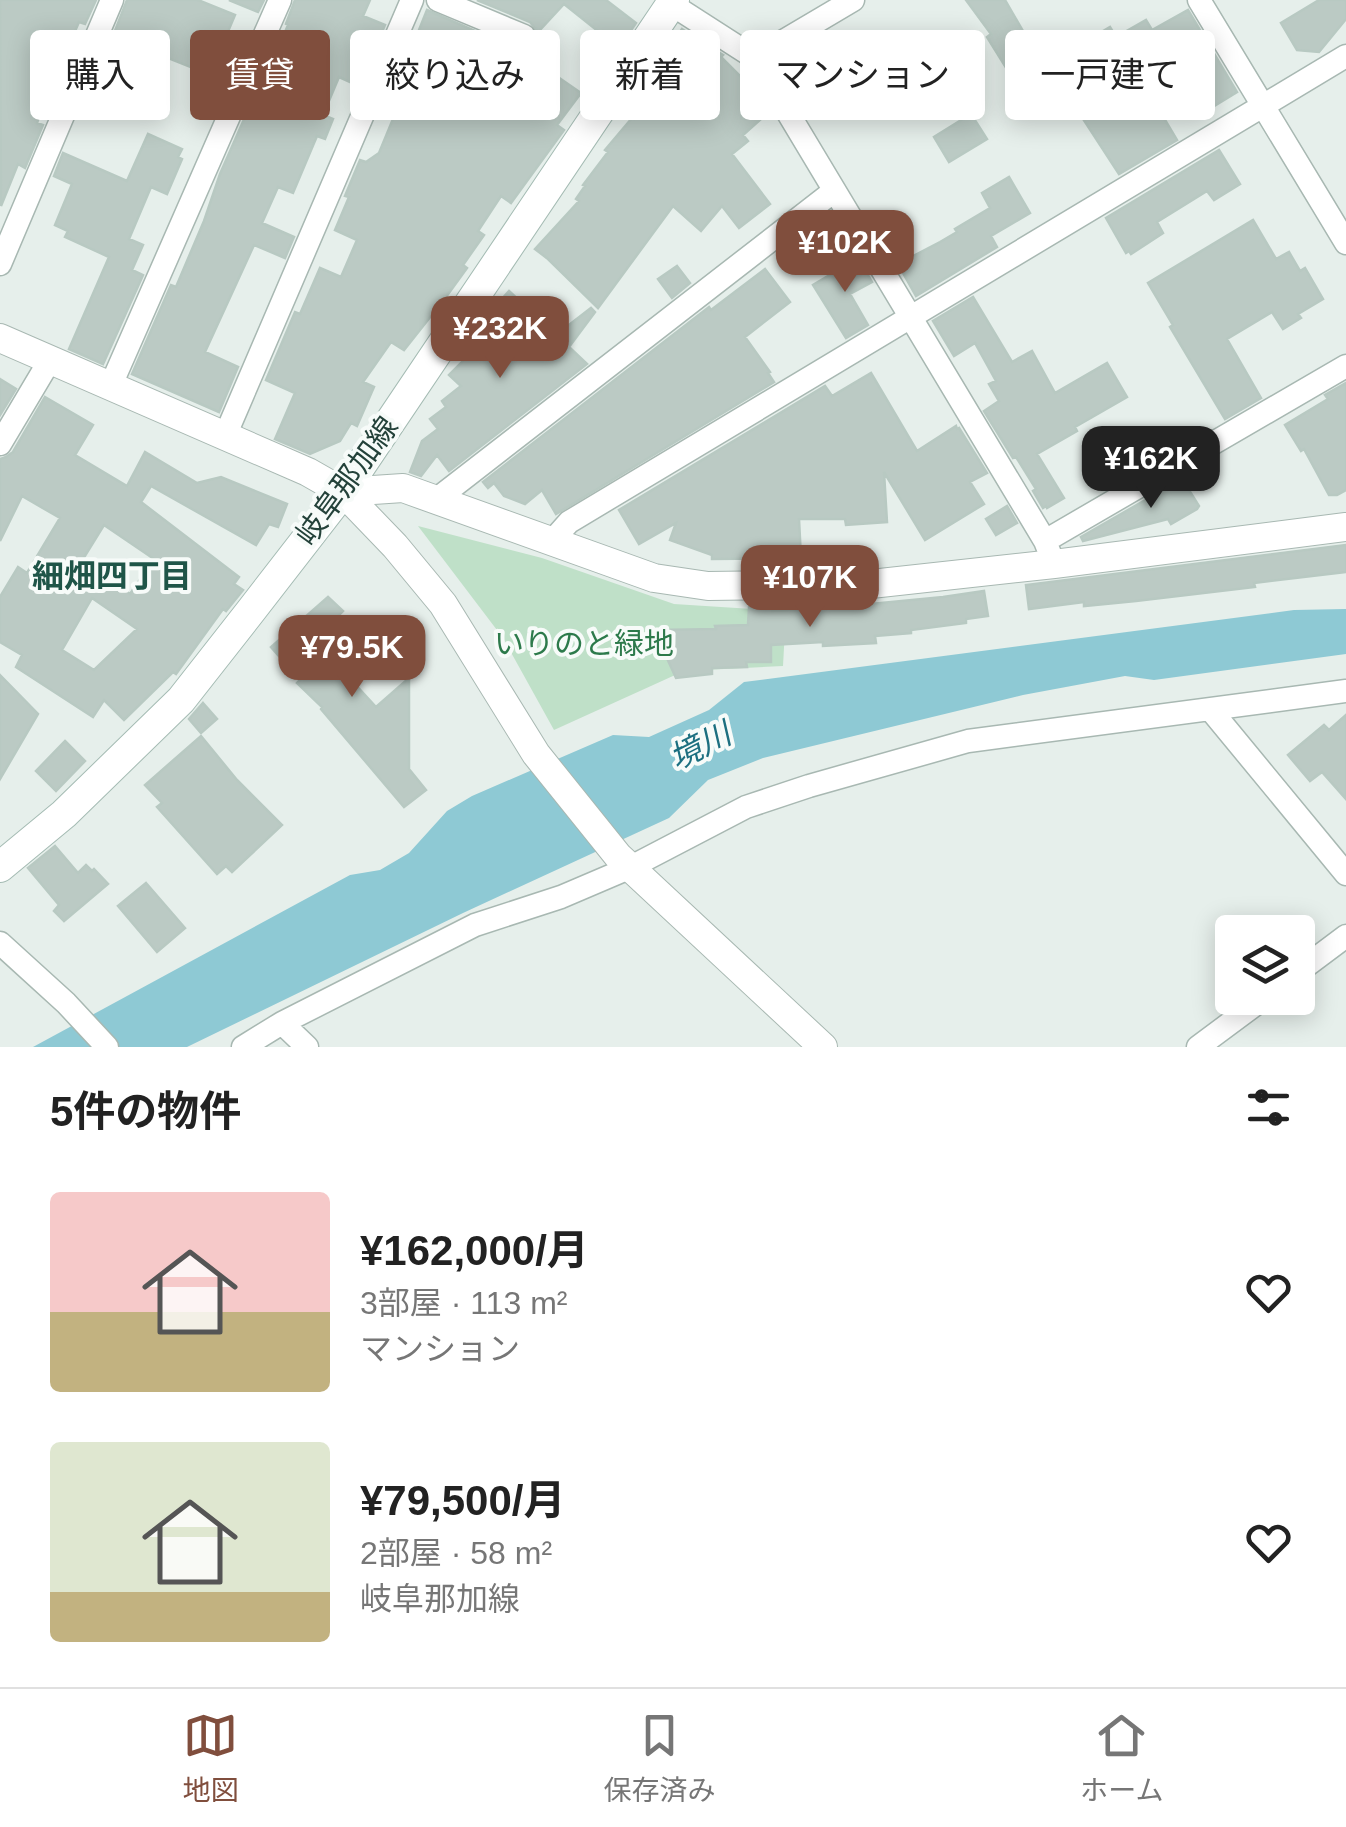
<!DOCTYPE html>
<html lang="ja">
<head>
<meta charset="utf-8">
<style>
  :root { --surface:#fff; --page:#f6f6f6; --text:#222; --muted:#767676; --line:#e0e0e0; --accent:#804e3d }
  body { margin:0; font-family:Helvetica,"Noto Sans JP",sans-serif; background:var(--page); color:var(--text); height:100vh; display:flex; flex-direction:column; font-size:38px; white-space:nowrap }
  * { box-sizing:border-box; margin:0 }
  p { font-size:32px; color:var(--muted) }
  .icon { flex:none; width:55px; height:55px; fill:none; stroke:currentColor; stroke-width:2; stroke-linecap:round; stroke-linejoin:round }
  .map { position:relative; height:1047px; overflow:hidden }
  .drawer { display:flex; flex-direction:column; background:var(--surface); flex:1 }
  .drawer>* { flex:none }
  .top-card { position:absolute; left:30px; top:30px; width:1288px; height:90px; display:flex; gap:20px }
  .fabs { position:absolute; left:1215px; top:915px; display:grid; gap:20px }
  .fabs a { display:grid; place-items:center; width:100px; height:100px; border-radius:10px; background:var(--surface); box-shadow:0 5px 25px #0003; font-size:50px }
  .price { position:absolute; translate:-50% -85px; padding:0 22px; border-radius:20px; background:var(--accent); color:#fff; font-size:32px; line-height:65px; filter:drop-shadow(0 2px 5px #0008) }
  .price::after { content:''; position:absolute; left:50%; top:60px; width:30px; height:22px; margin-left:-15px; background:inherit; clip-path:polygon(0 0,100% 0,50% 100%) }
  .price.current { background:#222; color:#fff }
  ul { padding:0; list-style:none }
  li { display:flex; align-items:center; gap:30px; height:250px; padding:0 50px }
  li span { display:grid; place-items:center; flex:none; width:280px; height:200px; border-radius:10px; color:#555 }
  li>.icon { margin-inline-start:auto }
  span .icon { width:120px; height:120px; fill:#fffc; stroke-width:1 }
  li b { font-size:42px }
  h2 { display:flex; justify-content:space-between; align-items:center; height:120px; padding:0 50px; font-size:42px }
  .chip { padding:0 35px; border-radius:10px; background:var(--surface); box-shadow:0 5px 25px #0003; font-size:35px; line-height:90px }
  .chip.current { background:var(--accent); color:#fff }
  .dock { display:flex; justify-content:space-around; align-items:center; height:140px; border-top:2px solid var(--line); background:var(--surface); font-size:28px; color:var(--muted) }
  .dock a { display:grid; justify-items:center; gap:5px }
  .dock .current { color:var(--accent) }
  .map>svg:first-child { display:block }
</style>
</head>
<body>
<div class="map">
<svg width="1346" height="1047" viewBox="0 0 1346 1047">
  <rect width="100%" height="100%" fill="#e6efeb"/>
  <path fill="#bfe0c8" d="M418 526 542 558 674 604 786 611 783 666 684 671 554 730 503 638Z"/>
  <path fill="#8ec9d4" d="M1346 609V654L1154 680 1125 676 1023 695 763 758 708 780 669 818 463 913 187 1047H33L350 875 380 870 409 853 447 811 472 796 613 735 649 737 709 710 744 682 1294 610Z"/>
  <path fill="#bbcac4" stroke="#b8c9c2" stroke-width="2.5" fill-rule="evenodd" d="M0 0H96L85 24 79 22 43 105 37 123 43 125 25 168 18 164 1 206Z
    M127 0H198L235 15 221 48 239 55 228 82 113 36Z
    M229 0H264L258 12Z
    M295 0H370L363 16 385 25 359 86 339 77 323 115 333 119 325 139 317 136 293 193 278 187 262 223 294 237 285 258 254 245 205 352 238 367 219 412 132 374 171 285 176 287 204 221 220 174 267 67 270 68 288 25 286 24Z
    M477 0H606L636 23 619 48 564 4 538 32 530 22Z
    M966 0H1005L1038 57 1010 74 987 37 991 34Z
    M1319 0H1346V19L1319 52 1297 50 1281 23Z
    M427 10 518 50 530 49 533 52 529 57 581 93 557 125 564 130 511 203 501 196 478 231 484 235 463 265 467 268 446 297 404 350 391 342 363 382 374 387 357 426 351 423 340 441 310 454 275 439 295 393 266 380 295 312 300 314 320 268 341 277 357 240 335 230 349 197 345 196 360 160 366 162 379 153 400 102 408 106 432 53 413 45Z
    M1188 10 1237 92 1206 111 1189 83 1155 103 1177 140 1119 174 1076 108 1080 106 1053 61 1110 27 1116 37 1146 20 1152 30Z
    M682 29 723 55 721 57 762 98 770 111 743 135 748 141 732 154 770 204 739 228 722 206 701 231 673 206 598 308 548 259 535 249 579 201 576 199 585 186 583 185 608 152 605 150 632 118 634 119 658 86 647 79Z
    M971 114 987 139 949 162 934 137Z
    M148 134 182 149 178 157 182 159 167 194 151 187 129 239 143 245 132 270 143 275 103 364 69 349 109 257 65 237 68 231 55 225 72 184 54 176 63 153 127 181Z
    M1219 150 1240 184 1214 200 1207 191 1157 222 1163 233 1131 254 1129 251 1126 253 1106 218Z
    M1009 177 1030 213 991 236 997 247 916 296 898 264 940 242 957 232 955 229 990 208 982 193Z
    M1253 220 1276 259 1289 252 1300 271 1305 268 1323 299 1298 314 1301 318 1283 329 1272 312 1227 339 1261 398 1225 419 1170 327 1173 325 1148 283Z
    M856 255 872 282 850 294 868 325 846 338 813 285 838 270 836 267Z
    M677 266 690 283 672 298 658 279Z
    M765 269 790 302 745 337 770 372 768 373 774 382 556 514 542 490 525 504 504 496 494 483 488 488 483 482 709 307 711 310Z
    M509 291 556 335 591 308 595 312 569 347 587 364 449 471 437 455 421 476 410 472 422 441 438 429 430 419 446 407 442 401 461 386 449 375 472 352 467 347 497 318 491 311Z
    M973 297 1012 362 1032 351 1055 393 1107 363 1127 397 1075 427 1077 431 1037 454 1064 498 1047 508 1046 506 1043 508 1033 491 1036 489 1016 457 1013 458 984 411 999 401 989 384 996 381 975 343 954 356 933 321Z
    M871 373 917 451 956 426 957 429 959 428 987 473 970 482 984 504 925 540 884 472 887 522 846 525 845 519H799L801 558 712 559V555L670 540 676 523 639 544 619 510 825 386 832 396Z
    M0 379 16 389 0 415Z
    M1346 383V490L1337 495H1329L1304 449 1301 451 1285 425 1328 399 1325 395Z
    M45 397 93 425 75 455 127 486 145 452 197 483 221 477 287 504 278 527 269 524 256 545 151 486 141 502 239 577 234 584 243 590 226 611 223 609 176 674 173 672 124 720 104 700 93 717 16 667 22 655 0 642V597L18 567 27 573 60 518 22 496 0 541V459L6 457 13 452ZM104 525 154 559 130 594 83 559ZM92 598 137 629 94 670 62 650Z
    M1182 479 1199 506 1197 509 1171 524 1168 519 1083 541 1081 537Z
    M1007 506 1017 523 996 535 986 519Z
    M1346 545V572L1254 583 1255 587 1136 601 1084 606V602L1029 609 1026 585Z
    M984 591 988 616 966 619V623L911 630V633L875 636 876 643 823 646V642L771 645V662H746L747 667 712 668V674L676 678 660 643V630L716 629 715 626 748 625 749 607 772 608V611L829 608 943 597Z
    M328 597 343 611 328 626 357 659 343 671 376 707 409 678V769L426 790 404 807 321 709 322 707 297 683 300 680 271 647Z
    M0 675 38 714 0 779Z
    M203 703 217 719 201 733 189 719Z
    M1346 715V799L1322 772 1310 781 1288 755 1324 725 1329 730Z
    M201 736 237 780 282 825 232 872 226 866 217 874 157 807 162 803 145 785Z
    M65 741 85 761 56 791 36 771Z
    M55 846 78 873 86 865 92 871 94 869 108 884 64 921 54 911 59 905 28 868Z
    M146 883 185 928 157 952 118 906Z"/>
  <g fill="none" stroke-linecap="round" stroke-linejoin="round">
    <defs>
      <path id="minor" d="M438 0 524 36
        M1199 0 1346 243
        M671 4 755 58 1045 541 1054 564
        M755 58 853 0
        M0 264 112 0
        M111 385 280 0
        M225 436 412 0
        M0 444 50 360
        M437 499 834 191
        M553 540 569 522 1346 56
        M1045 541 1346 366
        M1210 709 1346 874
        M0 943 66 1003 107 1047
        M1298 972 1346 936
        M282 1023 307 1047
        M243 1047 282 1023 475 925 561 897 629 868 746 807 809 786 968 741 1346 691
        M1198 1047 1264 998"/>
      <path id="tertiary" d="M0 338 308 472 343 492 395 546 443 604 536 754 618 856 823 1047
        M343 492 403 488 654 578 708 586 871 584 1054 564 1346 527"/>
      <path id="secondary" d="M0 867 64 814 181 700 250 612 343 492 674 0"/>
    </defs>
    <use href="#minor" stroke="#a8b8b2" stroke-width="25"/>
    <use href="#tertiary" stroke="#a8b8b2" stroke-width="30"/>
    <use href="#secondary" stroke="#a4bbb3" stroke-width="32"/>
    <use href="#minor" stroke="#fff" stroke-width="22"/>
    <use href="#tertiary" stroke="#fff" stroke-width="28"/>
    <use href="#secondary" stroke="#fff" stroke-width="30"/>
  </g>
  <g text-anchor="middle" stroke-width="8" stroke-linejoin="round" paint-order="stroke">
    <g font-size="30" fill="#24423a" stroke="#f7fbf9">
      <text transform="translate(347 481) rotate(-54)" y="10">岐阜那加線</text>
    </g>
    <g font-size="30" fill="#2d7a4b" stroke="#f7fbf9">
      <text x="584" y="654">いりのと緑地</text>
    </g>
    <g font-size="32" font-weight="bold" fill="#1f5548" stroke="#f7fbf9">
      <text x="112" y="587">細畑四丁目</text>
    </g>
    <g font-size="32" font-style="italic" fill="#1c6f80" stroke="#f7fbf9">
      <text transform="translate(700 746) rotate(-27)" y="11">境川</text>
    </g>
  </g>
</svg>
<div class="fabs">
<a><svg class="icon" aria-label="layers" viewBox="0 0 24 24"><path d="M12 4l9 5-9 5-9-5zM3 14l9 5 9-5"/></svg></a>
</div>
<b class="price" style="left:845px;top:295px">¥102K</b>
<b class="price" style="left:500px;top:381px">¥232K</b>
<b class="price current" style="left:1151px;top:511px">¥162K</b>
<b class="price" style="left:810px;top:630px">¥107K</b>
<b class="price" style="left:352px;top:700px">¥79.5K</b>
<div class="top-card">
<a class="chip">購入</a>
<a class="chip current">賃貸</a>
<a class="chip">絞り込み</a>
<a class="chip">新着</a>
<a class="chip">マンション</a>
<a class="chip">一戸建て</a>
</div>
</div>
<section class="drawer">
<h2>5件の物件<svg class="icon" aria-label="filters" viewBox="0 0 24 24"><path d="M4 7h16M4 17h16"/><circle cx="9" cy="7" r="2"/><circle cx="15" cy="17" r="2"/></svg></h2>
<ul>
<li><span style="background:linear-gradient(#f6c9c9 60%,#c2b280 0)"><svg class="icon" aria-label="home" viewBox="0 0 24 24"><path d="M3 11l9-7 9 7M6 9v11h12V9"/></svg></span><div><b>¥162,000/月</b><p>3部屋 · 113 m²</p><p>マンション</p></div><svg class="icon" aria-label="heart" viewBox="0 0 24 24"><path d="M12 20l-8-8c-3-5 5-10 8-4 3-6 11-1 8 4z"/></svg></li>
<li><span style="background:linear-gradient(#dfe7d0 75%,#c2b280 0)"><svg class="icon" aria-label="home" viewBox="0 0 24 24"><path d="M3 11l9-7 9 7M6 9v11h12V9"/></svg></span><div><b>¥79,500/月</b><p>2部屋 · 58 m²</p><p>岐阜那加線</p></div><svg class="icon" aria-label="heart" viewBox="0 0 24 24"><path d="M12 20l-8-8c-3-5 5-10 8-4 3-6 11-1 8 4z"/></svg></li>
</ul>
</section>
<nav class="dock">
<a class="current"><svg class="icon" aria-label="map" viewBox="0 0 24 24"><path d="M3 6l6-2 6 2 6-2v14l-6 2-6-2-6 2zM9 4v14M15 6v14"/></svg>地図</a>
<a><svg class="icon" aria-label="saved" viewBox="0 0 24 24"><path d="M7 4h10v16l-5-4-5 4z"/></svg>保存済み</a>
<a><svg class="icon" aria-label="home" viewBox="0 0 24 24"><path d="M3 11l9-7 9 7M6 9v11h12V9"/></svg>ホーム</a>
</nav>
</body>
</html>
